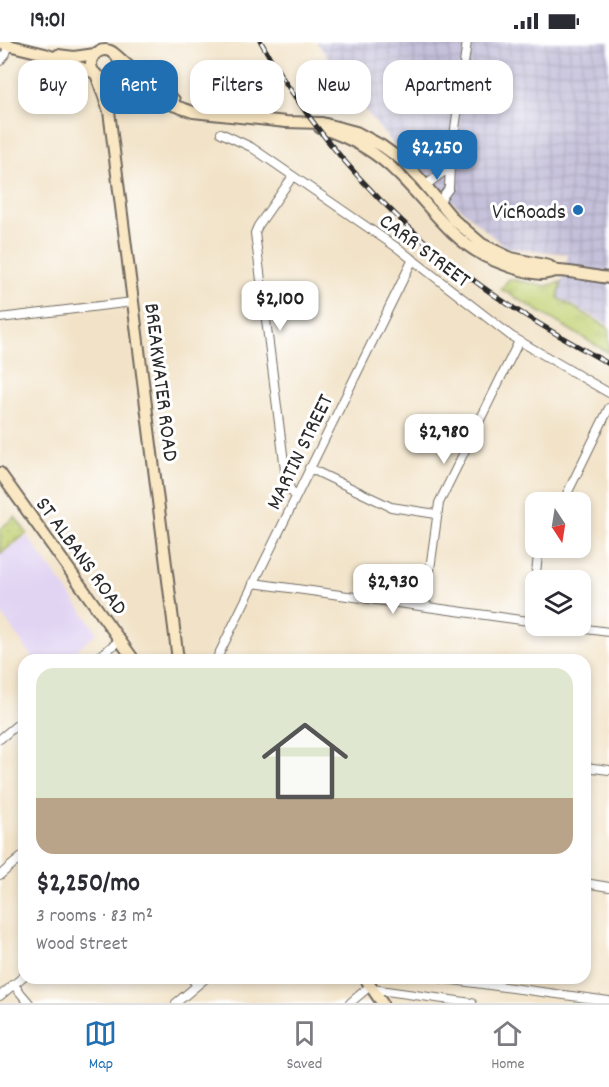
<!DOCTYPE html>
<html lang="en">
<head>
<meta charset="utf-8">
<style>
  :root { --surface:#fff; --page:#f2f2f3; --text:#2b2b33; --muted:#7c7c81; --line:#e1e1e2; --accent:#1f6fb2 }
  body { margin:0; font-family:Dekko,sans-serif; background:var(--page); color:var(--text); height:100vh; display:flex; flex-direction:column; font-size:22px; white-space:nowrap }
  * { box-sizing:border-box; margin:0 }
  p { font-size:20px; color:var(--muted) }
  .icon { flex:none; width:33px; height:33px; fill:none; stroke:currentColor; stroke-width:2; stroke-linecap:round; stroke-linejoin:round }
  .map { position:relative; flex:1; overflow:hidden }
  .side { position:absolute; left:18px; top:612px; width:573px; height:330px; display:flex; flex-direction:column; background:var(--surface); border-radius:18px; box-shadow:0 3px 9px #0003 }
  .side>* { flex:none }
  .hud { position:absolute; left:18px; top:18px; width:573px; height:54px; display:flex; gap:12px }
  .needle { width:39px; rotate:168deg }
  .buttons { position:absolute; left:525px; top:450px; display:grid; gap:12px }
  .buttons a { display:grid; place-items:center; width:66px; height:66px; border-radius:12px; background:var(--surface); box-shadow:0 3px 9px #0003; font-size:30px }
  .price { position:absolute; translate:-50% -51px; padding:0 14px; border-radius:12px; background:#fff; color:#222; font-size:20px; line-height:39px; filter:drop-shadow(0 2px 3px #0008) }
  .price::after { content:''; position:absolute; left:50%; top:36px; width:18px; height:14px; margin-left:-9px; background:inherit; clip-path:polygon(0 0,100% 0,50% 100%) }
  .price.current { background:var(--accent); color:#fff }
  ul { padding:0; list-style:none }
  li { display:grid; align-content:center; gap:12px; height:318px; padding:0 18px }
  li+li { border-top:2px solid var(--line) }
  li span { display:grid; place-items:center; height:186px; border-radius:18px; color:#555 }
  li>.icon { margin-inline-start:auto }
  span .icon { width:108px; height:108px; fill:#fffc; stroke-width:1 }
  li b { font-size:26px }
  .pill { padding:0 21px; border-radius:18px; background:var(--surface); box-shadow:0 3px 9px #0003; font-size:21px; line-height:54px }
  .pill.current { background:var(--accent); color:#fff }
  .status { display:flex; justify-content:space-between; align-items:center; height:42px; padding:0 30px; background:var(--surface); direction:ltr }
  .status svg { height:16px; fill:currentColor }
  .tabs { display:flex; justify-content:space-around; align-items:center; height:84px; border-top:2px solid var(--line); background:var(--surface); font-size:16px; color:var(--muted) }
  .tabs a { display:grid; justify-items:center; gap:3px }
  .tabs .current { color:var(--accent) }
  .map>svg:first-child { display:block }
</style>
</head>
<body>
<div class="status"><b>19:01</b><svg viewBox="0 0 49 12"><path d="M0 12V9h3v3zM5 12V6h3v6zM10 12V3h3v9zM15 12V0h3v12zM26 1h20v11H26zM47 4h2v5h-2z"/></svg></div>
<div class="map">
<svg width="609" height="961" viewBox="0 0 609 961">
  <defs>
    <pattern id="industrial-grid" width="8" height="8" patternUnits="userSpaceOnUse" patternTransform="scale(1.5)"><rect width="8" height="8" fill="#c5c0da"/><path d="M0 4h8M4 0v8" fill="none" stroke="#a9a5bb"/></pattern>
    <pattern id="grass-tufts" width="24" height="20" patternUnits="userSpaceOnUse" patternTransform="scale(1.5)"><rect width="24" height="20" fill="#c2d174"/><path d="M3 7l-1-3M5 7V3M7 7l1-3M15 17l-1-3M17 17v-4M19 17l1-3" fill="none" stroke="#a7b465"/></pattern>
    <pattern id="park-dots" width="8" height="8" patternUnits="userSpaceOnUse" patternTransform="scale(1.5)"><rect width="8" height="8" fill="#c2d174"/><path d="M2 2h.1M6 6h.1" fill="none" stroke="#a7b465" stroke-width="1.8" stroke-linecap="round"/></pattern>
  </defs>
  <rect width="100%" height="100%" fill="#fff"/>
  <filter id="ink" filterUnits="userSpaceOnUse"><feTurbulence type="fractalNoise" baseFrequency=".0167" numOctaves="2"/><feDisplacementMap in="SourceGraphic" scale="12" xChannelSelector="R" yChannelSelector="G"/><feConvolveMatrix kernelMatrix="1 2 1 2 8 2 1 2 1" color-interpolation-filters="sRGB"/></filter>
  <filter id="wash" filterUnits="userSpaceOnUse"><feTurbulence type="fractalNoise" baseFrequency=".008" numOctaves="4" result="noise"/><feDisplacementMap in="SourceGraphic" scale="24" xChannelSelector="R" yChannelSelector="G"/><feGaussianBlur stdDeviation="1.35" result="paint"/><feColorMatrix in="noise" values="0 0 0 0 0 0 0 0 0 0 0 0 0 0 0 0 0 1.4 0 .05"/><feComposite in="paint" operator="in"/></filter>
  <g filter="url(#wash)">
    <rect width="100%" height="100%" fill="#f2e3c8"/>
    <path fill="#e1d4f3" d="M27 494 96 588V592L64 618H34L0 570V514Z"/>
    <path fill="url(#industrial-grid)" d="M317 0H609V283L559 255 568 212 505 205 429 139 388 96 358 59Z"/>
    <path fill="url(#grass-tufts)" stroke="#767e50" stroke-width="1.5" d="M509 237 546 244 562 240 558 256 609 286V311L501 247Z"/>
    <path fill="url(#park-dots)" stroke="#767e50" stroke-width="1.5" d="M15 475 27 491 0 512V487Z"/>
  </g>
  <g filter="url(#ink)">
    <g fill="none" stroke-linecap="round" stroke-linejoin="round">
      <defs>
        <path id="street" d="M0 19 6 11 9 2
          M221 91 251 105 399 207 511 294 609 351
          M293 134 258 184 255 191 285 428 290 447 296 455
          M426 143 446 128 450 123
          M439 160 449 146 450 123 467 0
          M0 276 133 260
          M309 426 391 465 436 472
          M563 460 609 366
          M253 541 536 580
          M425 564 439 461 519 299
          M530 579 538 514 541 506
          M563 584 609 590
          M95 618 120 598
          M216 618 413 217
          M0 697 24 677
          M585 725 609 728
          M0 833 24 813
          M585 841 609 845
          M191 936 197 943
          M438 936 609 959
          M13 942 29 961
          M372 947 472 961
          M0 954 24 934
          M176 961 206 936
          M350 961 370 944"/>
        <path id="secondary" d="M0 1 45 12 95 31
          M91 22a14 14 0 1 1 28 0a14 14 0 1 1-28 0Z
          M58 13 74 15 95 12
          M116 13 152 45 174 58
          M96 32 109 69 178 618
          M112 34 132 41 161 59 193 70 286 80 322 81 356 90 382 104 403 119 421 138 454 178 482 202 511 216 549 224 556 229
          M320 86C349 95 377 110 398 132 427 160 448 194 484 214 501 222 522 230 541 232 547 232 553 229 559 229 576 230 592 234 609 236
          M0 431 134 618
          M365 936 382 961"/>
      </defs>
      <use href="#street" stroke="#716b62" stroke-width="10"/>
      <use href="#secondary" stroke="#716b62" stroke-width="14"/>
      <use href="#street" stroke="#fff" stroke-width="8"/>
      <use href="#secondary" stroke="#fae7c3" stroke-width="10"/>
      <defs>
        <path id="rail" d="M261 0C314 95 391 179 480 243 521 273 565 297 609 322"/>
      </defs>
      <use href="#rail" stroke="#2b2b2b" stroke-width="5"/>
      <use href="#rail" stroke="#fff" stroke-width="3" stroke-dasharray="9" stroke-linecap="butt"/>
    </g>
  </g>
  <circle fill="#1f6fb2" stroke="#fff" stroke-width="2" cx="578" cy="168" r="6"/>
  <g text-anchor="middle" stroke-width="6" stroke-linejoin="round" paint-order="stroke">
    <g font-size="22" fill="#2b2b2b" stroke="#fff" text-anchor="end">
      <text x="566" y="176">VicRoads</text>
    </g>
    <g font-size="22" fill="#2b2b2b" stroke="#fff">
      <text transform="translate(426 207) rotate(37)" y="8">CARR STREET</text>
      <text transform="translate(163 340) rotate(83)" y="8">BREAKWATER ROAD</text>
      <text transform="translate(298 409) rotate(-64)" y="8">MARTIN STREET</text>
      <text transform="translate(83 513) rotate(54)" y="8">ST ALBANS ROAD</text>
    </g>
  </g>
</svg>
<div class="buttons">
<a><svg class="needle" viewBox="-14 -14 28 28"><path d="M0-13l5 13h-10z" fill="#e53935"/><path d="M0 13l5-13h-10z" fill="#7c7c81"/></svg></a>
<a><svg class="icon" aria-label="layers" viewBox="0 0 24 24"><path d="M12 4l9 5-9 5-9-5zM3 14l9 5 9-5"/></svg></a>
</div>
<b class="price current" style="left:437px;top:139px">$2,250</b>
<b class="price" style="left:280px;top:290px">$2,100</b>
<b class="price" style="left:444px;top:423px">$2,980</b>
<b class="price" style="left:393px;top:573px">$2,930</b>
<div class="hud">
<a class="pill">Buy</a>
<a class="pill current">Rent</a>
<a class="pill">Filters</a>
<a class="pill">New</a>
<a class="pill">Apartment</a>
</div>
<section class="side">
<ul>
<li><span style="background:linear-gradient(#dfe7d0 70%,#b9a48a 0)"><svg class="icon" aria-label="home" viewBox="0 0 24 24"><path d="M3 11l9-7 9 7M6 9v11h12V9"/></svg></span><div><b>$2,250/mo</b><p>3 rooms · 83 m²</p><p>Wood Street</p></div></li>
</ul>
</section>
</div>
<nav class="tabs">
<a class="current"><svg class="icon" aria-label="map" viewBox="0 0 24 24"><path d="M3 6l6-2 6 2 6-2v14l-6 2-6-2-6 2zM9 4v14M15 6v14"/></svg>Map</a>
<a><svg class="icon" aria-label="saved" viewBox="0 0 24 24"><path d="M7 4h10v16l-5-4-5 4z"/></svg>Saved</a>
<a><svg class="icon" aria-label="home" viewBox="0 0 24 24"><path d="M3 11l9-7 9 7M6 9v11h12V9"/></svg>Home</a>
</nav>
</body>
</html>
